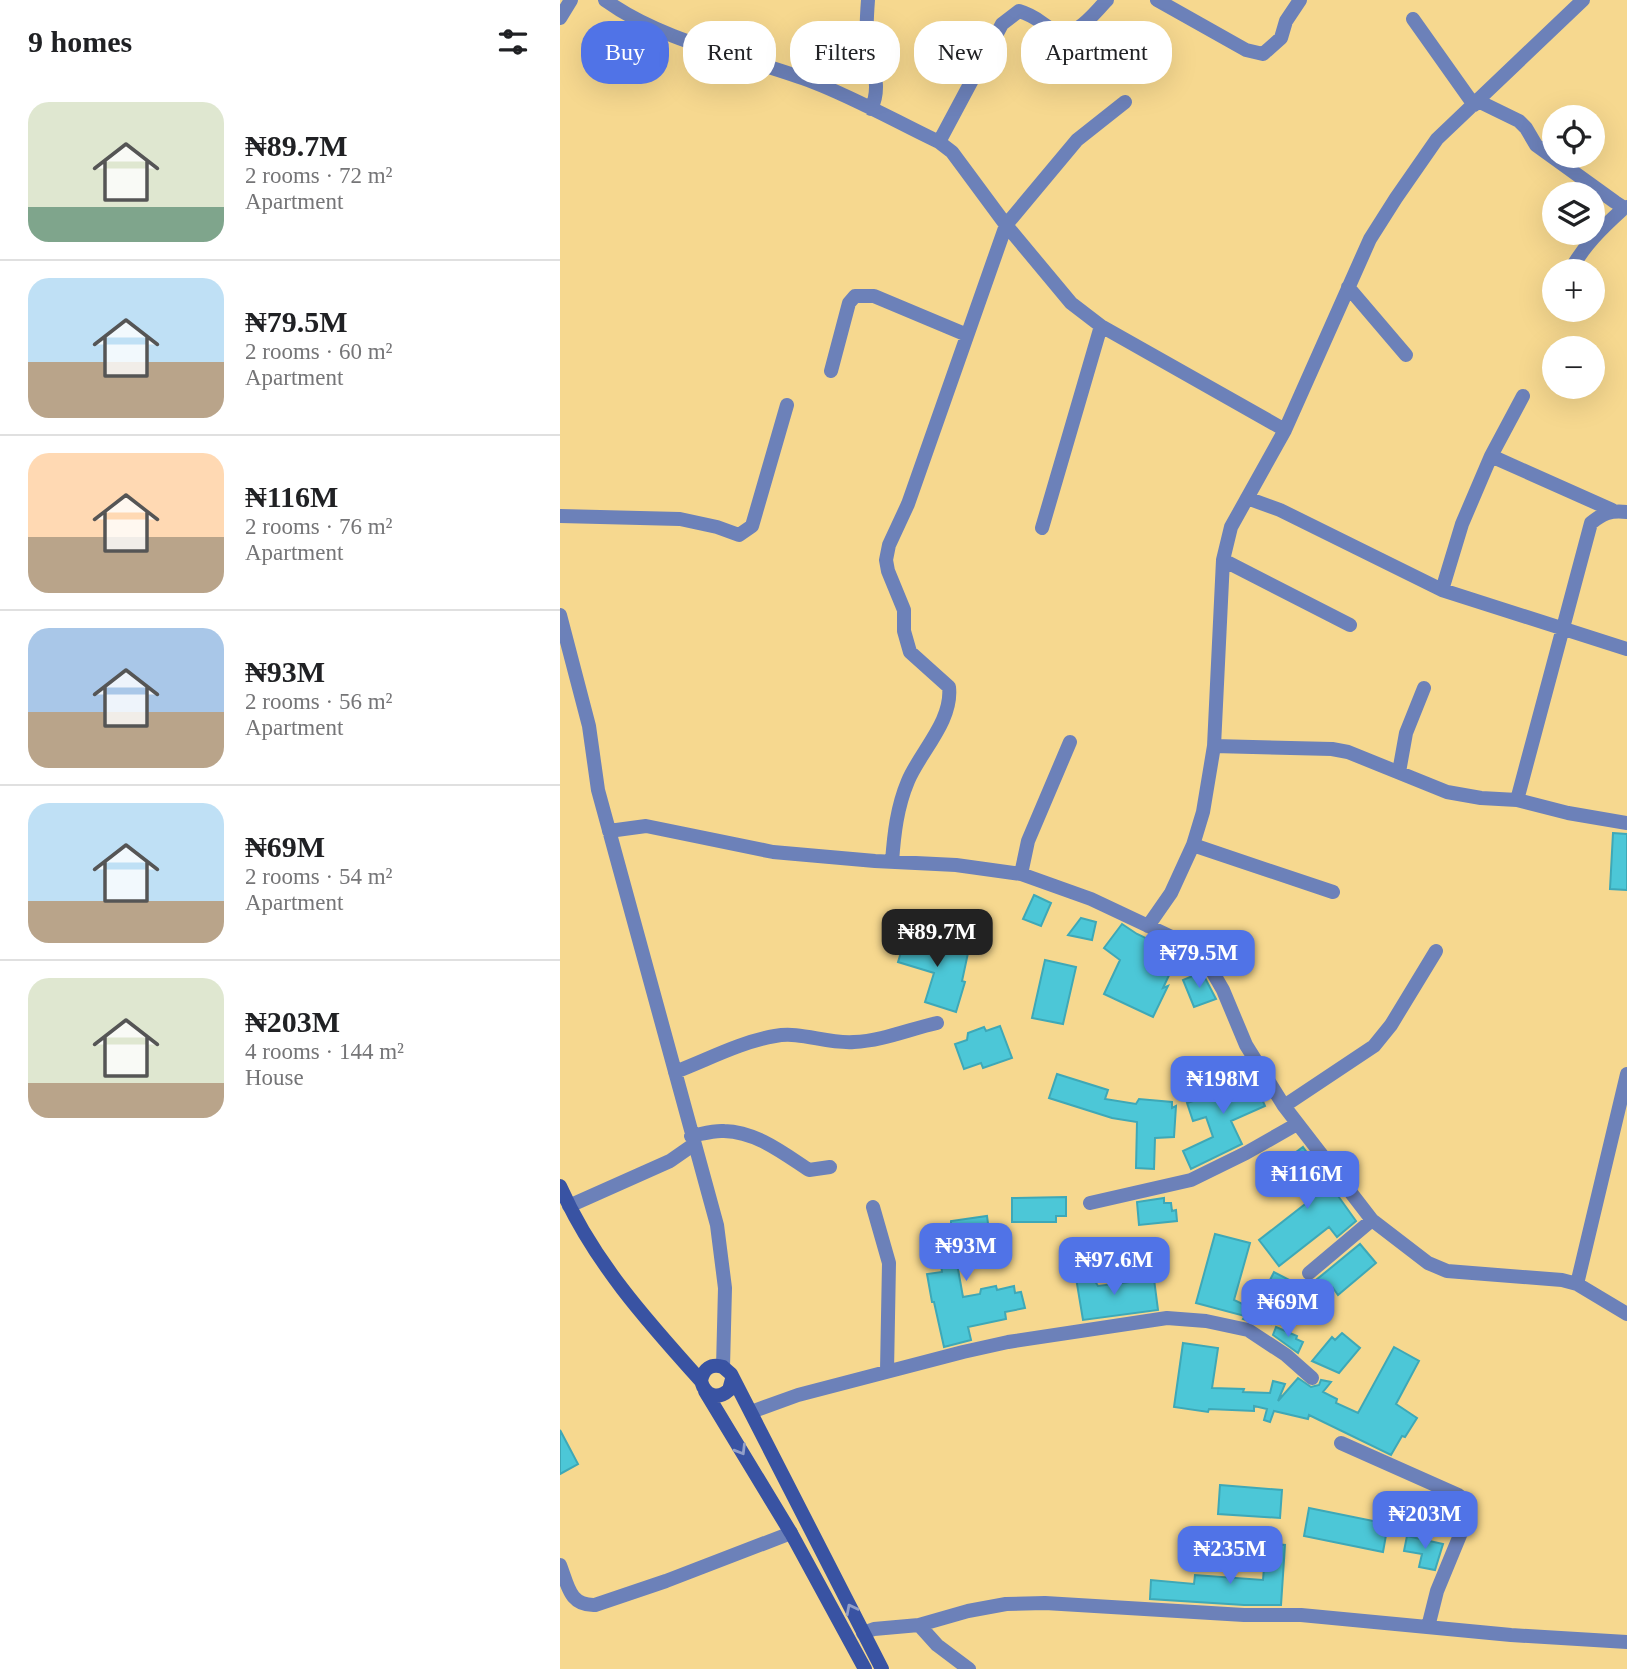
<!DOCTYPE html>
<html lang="en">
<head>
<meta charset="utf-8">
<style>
  :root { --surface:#fff; --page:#f6f6f6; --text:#202124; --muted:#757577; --line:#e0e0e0; --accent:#5073e7 }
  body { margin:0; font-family:"Times New Roman",serif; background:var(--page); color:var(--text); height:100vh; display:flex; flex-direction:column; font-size:26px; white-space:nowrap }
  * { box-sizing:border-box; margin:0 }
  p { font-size:23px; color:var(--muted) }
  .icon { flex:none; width:38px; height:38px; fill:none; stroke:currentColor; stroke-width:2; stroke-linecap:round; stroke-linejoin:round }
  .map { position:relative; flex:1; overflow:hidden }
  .panel { display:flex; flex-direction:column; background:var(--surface); width:560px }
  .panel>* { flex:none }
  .banner { position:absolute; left:21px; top:21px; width:665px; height:63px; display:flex; gap:14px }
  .buttons { position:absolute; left:982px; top:105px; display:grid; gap:14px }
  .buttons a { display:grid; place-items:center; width:63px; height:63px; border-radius:50%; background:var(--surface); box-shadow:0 7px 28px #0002; font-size:35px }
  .price { position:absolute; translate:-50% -60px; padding:0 16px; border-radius:14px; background:var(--accent); color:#fff; font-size:23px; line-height:46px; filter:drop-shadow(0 2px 4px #0008) }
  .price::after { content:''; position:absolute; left:50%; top:42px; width:21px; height:16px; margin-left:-10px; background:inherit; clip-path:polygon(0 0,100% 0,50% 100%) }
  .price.current { background:#222; color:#fff }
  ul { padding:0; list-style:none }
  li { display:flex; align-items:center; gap:21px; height:175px; padding:0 28px }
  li+li { border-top:2px solid var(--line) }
  li span { display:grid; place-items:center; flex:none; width:196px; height:140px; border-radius:21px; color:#555 }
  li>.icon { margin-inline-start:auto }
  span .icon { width:84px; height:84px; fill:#fffc; stroke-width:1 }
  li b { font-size:30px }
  h2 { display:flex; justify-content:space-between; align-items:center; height:84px; padding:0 28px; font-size:30px }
  .pill { padding:0 24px; border-radius:28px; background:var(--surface); box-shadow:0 7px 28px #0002; font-size:24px; line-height:63px }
  .pill.current { background:var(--accent); color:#fff }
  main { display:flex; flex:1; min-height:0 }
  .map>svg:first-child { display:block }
</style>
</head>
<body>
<main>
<section class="panel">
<h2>9 homes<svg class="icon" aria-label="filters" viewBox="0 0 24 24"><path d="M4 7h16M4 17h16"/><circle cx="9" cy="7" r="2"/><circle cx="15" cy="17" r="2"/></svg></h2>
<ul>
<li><span style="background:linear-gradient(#dfe7d0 75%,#7fa58c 0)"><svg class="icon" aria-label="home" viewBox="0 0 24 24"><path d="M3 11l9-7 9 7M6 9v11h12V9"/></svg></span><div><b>₦89.7M</b><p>2 rooms · 72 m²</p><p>Apartment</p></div></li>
<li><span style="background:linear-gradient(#bfe0f5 60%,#b9a48a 0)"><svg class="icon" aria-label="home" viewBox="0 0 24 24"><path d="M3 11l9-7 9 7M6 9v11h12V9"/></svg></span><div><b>₦79.5M</b><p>2 rooms · 60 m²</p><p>Apartment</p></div></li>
<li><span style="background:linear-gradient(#ffd9b3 60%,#b9a48a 0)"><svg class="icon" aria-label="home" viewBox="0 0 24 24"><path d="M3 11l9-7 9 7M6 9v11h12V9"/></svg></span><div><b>₦116M</b><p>2 rooms · 76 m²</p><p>Apartment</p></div></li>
<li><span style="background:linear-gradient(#a9c7e8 60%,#b9a48a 0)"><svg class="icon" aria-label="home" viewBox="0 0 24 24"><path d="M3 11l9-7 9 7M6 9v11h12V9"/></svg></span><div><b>₦93M</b><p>2 rooms · 56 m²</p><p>Apartment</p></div></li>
<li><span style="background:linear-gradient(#bfe0f5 70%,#b9a48a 0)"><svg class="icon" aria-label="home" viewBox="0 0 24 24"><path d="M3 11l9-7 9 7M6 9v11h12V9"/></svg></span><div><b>₦69M</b><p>2 rooms · 54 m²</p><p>Apartment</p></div></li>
<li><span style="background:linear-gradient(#dfe7d0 75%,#b9a48a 0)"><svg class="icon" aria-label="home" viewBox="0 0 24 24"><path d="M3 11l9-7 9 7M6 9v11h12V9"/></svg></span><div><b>₦203M</b><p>4 rooms · 144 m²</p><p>House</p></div></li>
</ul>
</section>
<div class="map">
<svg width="1067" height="1669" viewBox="0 0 1067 1669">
  <rect width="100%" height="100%" fill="#f6d88f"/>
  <path fill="#4cc7d7" stroke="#3ea8b7" stroke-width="2" d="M1053 833 1067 834V890L1050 889Z
    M474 895 491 903 481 926 463 919Z
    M521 918 536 922 532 940 508 935Z
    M562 924 577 934 619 954 603 988 608 986 593 1017 544 994 560 960 544 948Z
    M347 933 379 943V941L396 944 395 951 408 953 402 981 405 982 396 1012 365 1002 374 973 338 962Z
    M485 960 516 967 503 1024 472 1018Z
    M637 974H643L656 999 634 1007 623 980Z
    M440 1026 452 1058 423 1068 421 1063 404 1069 395 1044 407 1040 408 1033 424 1027 426 1031Z
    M685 1061 691 1072 686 1074 694 1092H699L705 1106 671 1121 682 1144 631 1169 623 1151 653 1137 646 1117 633 1121 627 1103 674 1088 666 1069Z
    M497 1074 548 1090 545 1099 576 1104 579 1099 612 1102V1108L616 1106 614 1137 595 1138 594 1169 576 1168 577 1122 552 1118 489 1098Z
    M743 1147 796 1221 777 1237 769 1227 719 1266 699 1240 749 1201 720 1164Z
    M506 1197V1216H496V1222H452V1198Z
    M604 1198V1203H611L612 1211 616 1210 617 1221 579 1225 577 1202Z
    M427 1216 432 1254 396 1258 403 1297 420 1294 421 1289 436 1286 437 1290 454 1286 455 1293 461 1292 465 1308 445 1312 446 1319 408 1327 411 1340 384 1347 374 1302H372L367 1274 382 1272 376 1228 391 1226V1221Z
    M655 1234 690 1243 674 1300 695 1310 714 1272 739 1285 720 1324 712 1320 711 1324 696 1320 695 1323 683 1319 685 1316 636 1303Z
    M800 1244 816 1263 778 1295 773 1288 767 1293 756 1280Z
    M520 1268 528 1270 538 1286 594 1279 598 1310 523 1320 515 1272Z
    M716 1327 737 1336 736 1339 743 1342 738 1353 713 1335Z
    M782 1333 800 1348 779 1373 752 1361 772 1337 775 1340Z
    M623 1343 658 1348 652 1388 684 1389 683 1392 710 1393 713 1381 725 1384 718 1401 738 1378 751 1387 759 1385 761 1380 771 1382 763 1392 777 1399 776 1403 798 1413 834 1347 859 1361 836 1404 857 1418 845 1437 842 1436 831 1455 749 1415 748 1419 714 1411 710 1422 704 1420 707 1409 694 1406V1411L649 1409 648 1412 614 1407Z
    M0 1430 18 1464 0 1474Z
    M660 1485 722 1490 720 1518 658 1514Z
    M749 1508 828 1524 823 1552 744 1536Z
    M847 1536 883 1544 875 1570 859 1567 862 1554 844 1551Z
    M706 1543 725 1545 721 1605H684L590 1599 591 1580 634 1584 635 1575 703 1580Z"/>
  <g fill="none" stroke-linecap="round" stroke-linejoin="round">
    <path stroke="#6c81b9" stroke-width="14" d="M45 0C106 44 185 56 253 82 297 99 337 122 379 142L392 152 446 225 511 303 541 326 725 430
      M308 0C307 13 306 26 307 39 310 63 323 85 311 109
      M597 0 686 50 703 54 721 38 726 21 740 0
      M0 18 11 0
      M853 19 914 105
      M918 101 959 121 966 128 976 145 1055 202 1064 208 1067 207
      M379 142 442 24 459 11C476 16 479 22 493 30 515 41 533 14 547 0
      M1010 271C1024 245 1042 228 1064 208
      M788 287 846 355
      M993 302 994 301
      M271 371 289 303 295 296H314L407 335
      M931 456 1052 510
      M687 498 720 510 882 590 1067 649
      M0 516 120 519 157 527 179 535 192 526 227 405
      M482 528 541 326
      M663 560 790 625
      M882 590 902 524 931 456 963 396
      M0 615 29 726 38 790 157 1225 165 1288 163 1367
      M654 746 772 749 788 752 887 792 921 798 957 800 1008 813 1067 823
      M839 772 846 733 864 688
      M957 800 1031 523C1043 513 1051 510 1067 512
      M49 831 86 826 213 852 315 861 396 865 461 874 531 899 618 940 648 964 663 990 686 1045 724 1106 812 1220 868 1263 887 1271 1002 1280 1017 1284 1067 1314
      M633 845 773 892
      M332 862C334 834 337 807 348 781 360 752 393 721 389 687L350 652 344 631V610L328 571 326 560 329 545 348 504 446 225 517 140 565 102
      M461 874 468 841 510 742
      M588 926 611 893 633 845 643 812 654 746 663 560 671 527 725 430 810 239 836 198 877 139 1023 0
      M115 1072C147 1060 180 1042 215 1036 241 1031 266 1044 294 1042 322 1041 350 1029 377 1023
      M724 1106 814 1046 831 1025 876 951
      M131 1136C142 1134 154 1130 164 1131 197 1132 223 1153 249 1170L270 1167
      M530 1203 631 1180 686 1153 737 1124
      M9 1206 110 1161 133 1145
      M313 1207 329 1263 327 1371
      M749 1273 812 1220
      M1017 1284 1067 1074
      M191 1412 238 1395 403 1352 448 1342 607 1318 646 1321 688 1330 726 1355 752 1378
      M781 1443 898 1495 909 1503 910 1511 877 1591 868 1627
      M0 1565C8 1585 9 1606 35 1605L106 1581 231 1533
      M359 1625 377 1645 409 1669
      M303 1633 314 1629 359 1625 408 1611 446 1604 485 1603 684 1615H741L951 1635 1067 1642"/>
    <path stroke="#3953a3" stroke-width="14" d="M0 1186C33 1261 87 1321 141 1381 145 1396 158 1400 169 1390L172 1379
      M141 1381C143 1369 151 1363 163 1367L171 1374 322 1669
      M145 1391 231 1533 305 1669"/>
  </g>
  <defs><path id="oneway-chevron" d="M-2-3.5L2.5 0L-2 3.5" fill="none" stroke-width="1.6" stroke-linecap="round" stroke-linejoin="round" transform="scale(1.75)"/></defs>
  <g stroke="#929fc8">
    <use href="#oneway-chevron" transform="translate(181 1450) rotate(59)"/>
    <use href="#oneway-chevron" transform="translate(291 1609) rotate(-117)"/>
  </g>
</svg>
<div class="buttons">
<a><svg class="icon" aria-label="locate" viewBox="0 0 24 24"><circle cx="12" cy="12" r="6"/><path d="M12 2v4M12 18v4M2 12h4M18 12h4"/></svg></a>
<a><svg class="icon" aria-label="layers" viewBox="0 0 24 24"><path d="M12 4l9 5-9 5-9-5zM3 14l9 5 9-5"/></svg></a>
<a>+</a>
<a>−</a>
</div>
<b class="price current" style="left:377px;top:969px">₦89.7M</b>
<b class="price" style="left:639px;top:990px">₦79.5M</b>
<b class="price" style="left:663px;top:1116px">₦198M</b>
<b class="price" style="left:747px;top:1211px">₦116M</b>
<b class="price" style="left:406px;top:1283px">₦93M</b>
<b class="price" style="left:554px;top:1297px">₦97.6M</b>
<b class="price" style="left:728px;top:1339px">₦69M</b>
<b class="price" style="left:865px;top:1551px">₦203M</b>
<b class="price" style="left:670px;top:1586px">₦235M</b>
<div class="banner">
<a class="pill current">Buy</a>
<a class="pill">Rent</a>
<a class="pill">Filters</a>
<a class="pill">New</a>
<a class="pill">Apartment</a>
</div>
</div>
</main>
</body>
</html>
